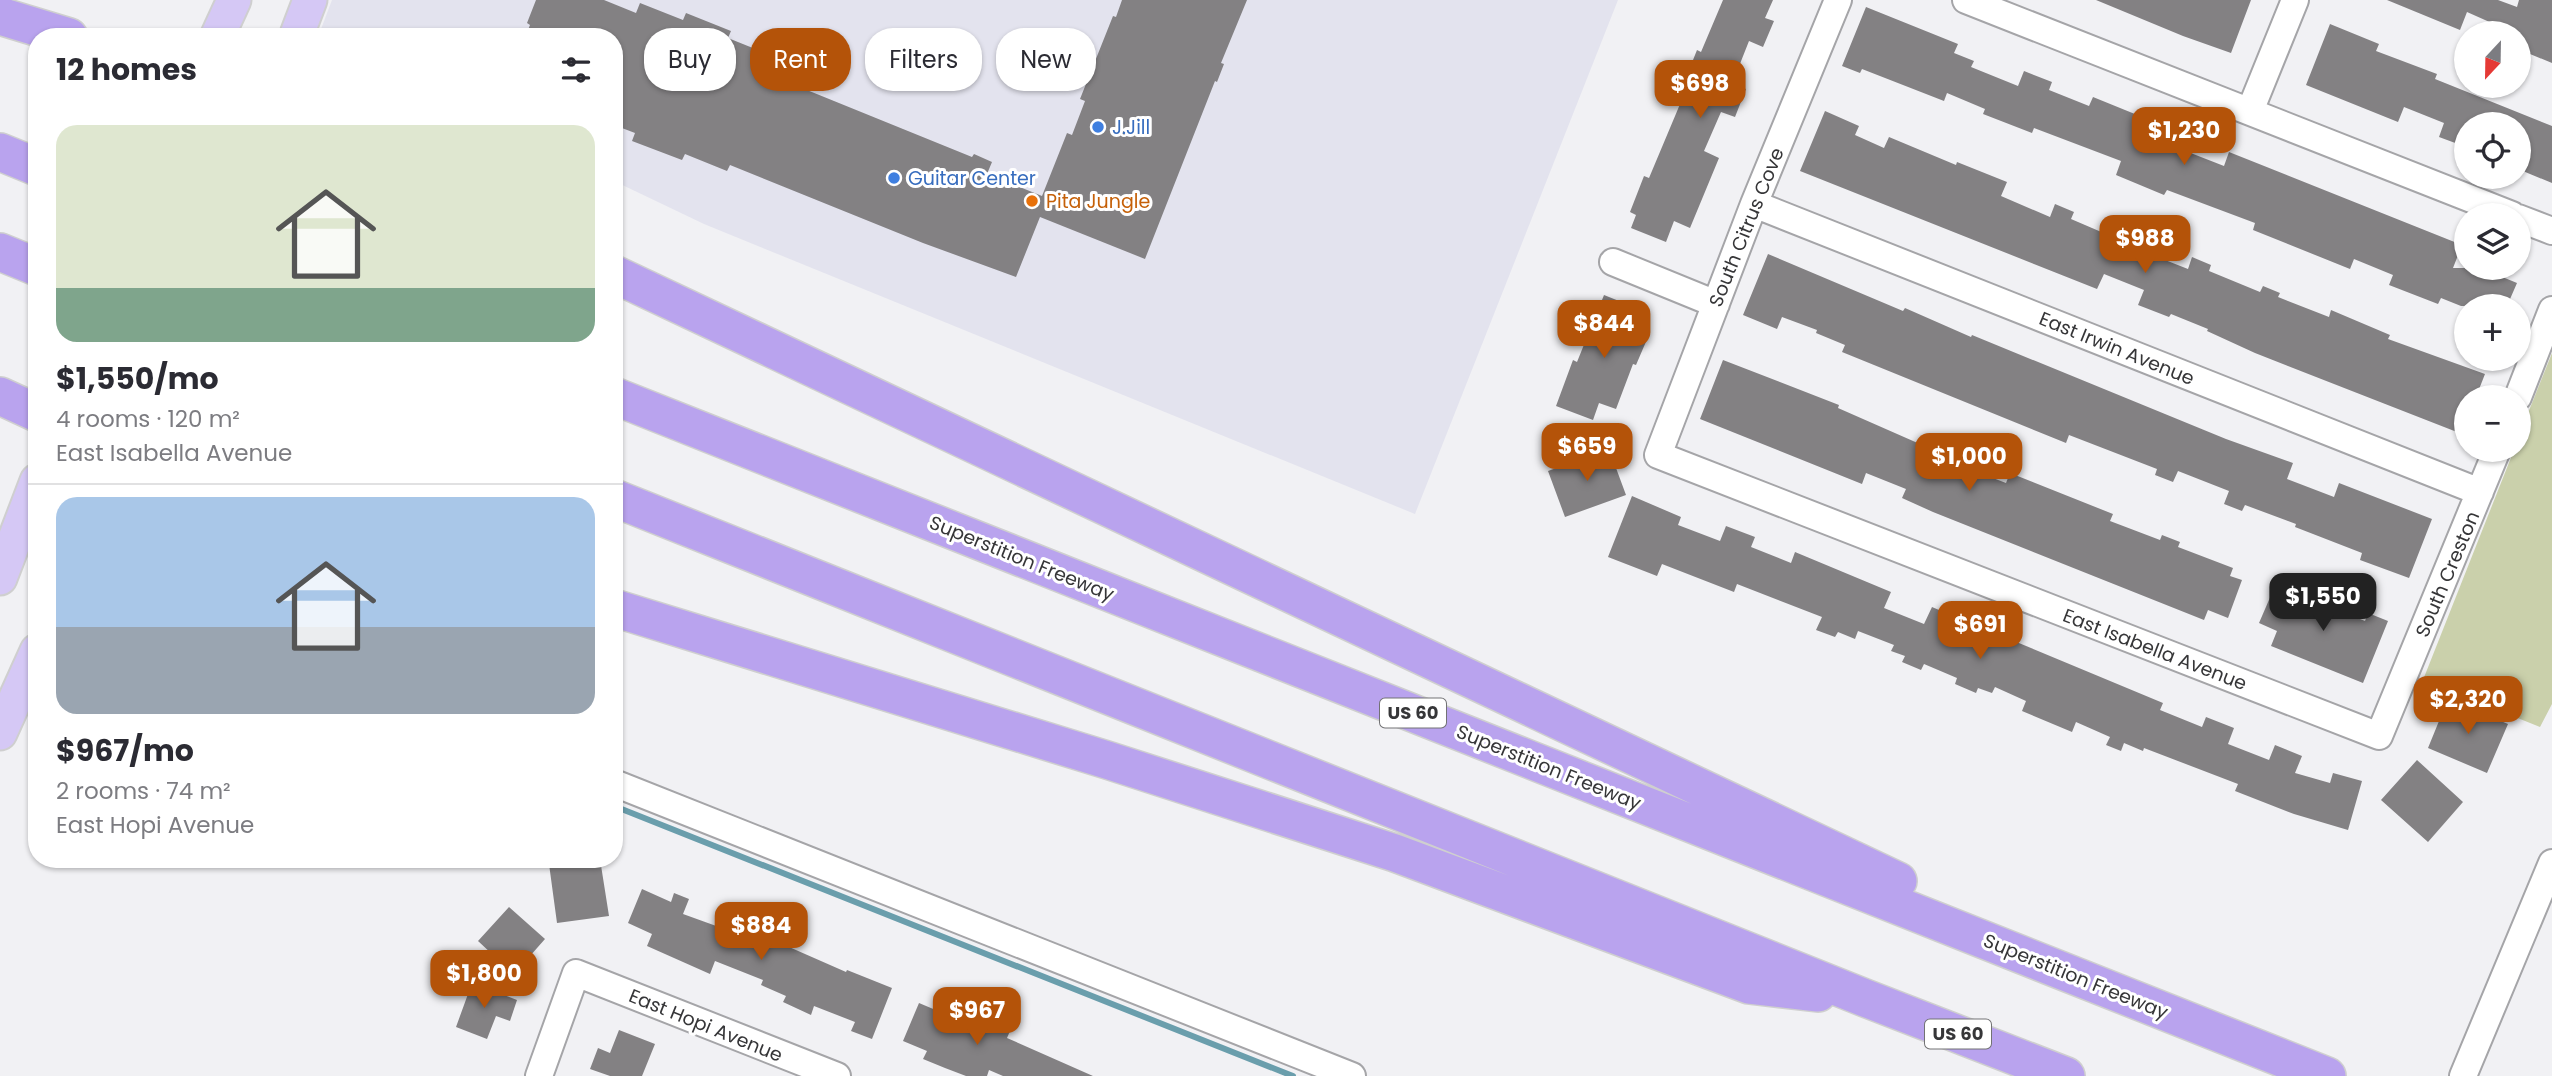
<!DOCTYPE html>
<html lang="en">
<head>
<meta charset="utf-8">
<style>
  :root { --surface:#fff; --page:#f7f7f7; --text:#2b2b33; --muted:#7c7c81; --line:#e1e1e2; --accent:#b45309 }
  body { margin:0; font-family:Poppins,sans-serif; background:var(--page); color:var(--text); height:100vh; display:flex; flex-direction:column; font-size:26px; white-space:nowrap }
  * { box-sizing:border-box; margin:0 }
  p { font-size:23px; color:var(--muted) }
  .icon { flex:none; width:38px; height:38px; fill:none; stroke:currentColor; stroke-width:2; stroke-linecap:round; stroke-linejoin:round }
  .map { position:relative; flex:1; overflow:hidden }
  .panel { position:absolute; left:28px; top:28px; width:595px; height:840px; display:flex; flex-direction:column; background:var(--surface); border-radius:28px; box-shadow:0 2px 5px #0004 }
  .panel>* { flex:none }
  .guide { position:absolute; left:644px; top:28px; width:665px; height:63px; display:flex; gap:14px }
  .needle { width:46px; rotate:202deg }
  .controls { position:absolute; left:2454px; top:21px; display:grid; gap:14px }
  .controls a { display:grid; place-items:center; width:77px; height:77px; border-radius:50%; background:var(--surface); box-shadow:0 2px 5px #0004; font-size:35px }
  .price { position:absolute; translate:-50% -60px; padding:0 16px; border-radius:14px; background:var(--accent); color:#fff; font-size:23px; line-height:46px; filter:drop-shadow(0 2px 4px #0008) }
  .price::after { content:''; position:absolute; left:50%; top:42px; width:21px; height:16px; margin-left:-10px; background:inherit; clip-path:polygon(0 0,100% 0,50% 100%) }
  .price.current { background:#222; color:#fff }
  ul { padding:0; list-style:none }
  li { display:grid; align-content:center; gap:14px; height:371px; padding:0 28px }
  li+li { border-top:2px solid var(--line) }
  li span { display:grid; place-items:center; height:217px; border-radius:21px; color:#555 }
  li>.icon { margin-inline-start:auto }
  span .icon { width:126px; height:126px; fill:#fffc; stroke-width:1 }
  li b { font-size:30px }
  h2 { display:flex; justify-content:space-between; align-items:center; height:84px; padding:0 28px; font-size:30px }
  .pill { padding:0 24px; border-radius:28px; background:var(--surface); box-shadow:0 2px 5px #0004; font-size:24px; line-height:63px }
  .pill.current { background:var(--accent); color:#fff }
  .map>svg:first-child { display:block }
</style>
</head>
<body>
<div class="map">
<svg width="2552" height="1076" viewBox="0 0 2552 1076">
  <rect width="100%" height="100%" fill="#f1f1f4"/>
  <path fill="#e3e3ee" d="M332 0H1618L1415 514 704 224 614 181V37H318Z"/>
  <path fill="#cad0ab" d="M2552 353V704L2540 727 2423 680 2514 450H2518V438Z"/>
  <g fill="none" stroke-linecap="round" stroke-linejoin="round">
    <path stroke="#6a9eac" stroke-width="6" d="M614 806 1293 1076"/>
  </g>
  <path fill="#838183" d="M536 0H604L636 13 640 3 683 20 686 13 731 31 728 38 773 56 765 73 972 157 974 154 992 162 987 174 1042 196 1067 133 1072 135 1085 101 1080 99 1113 16 1116 17 1122 0H1247L1221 63 1224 64 1217 82 1215 81 1145 259 1040 217 1016 277 923 243 730 165 727 171 685 154 682 160 632 141 635 133 614 125V37H525L530 25 527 23Z
    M1723 0H1773L1765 18 1774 21 1763 47 1749 41 1732 84 1746 89 1735 117 1721 112 1704 151 1719 158 1690 228 1674 221 1666 242 1631 228 1636 215 1630 212 1644 176 1649 178 1683 97 1679 95 1697 50 1701 52Z
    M2096 0H2251L2231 53 2183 36Z
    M2387 0H2498L2517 7 2519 0H2552V63L2518 49V33H2501L2503 28 2467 12 2460 30Z
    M1866 7 1958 44 1954 53 1974 61 1971 67 2018 86 2024 71 2052 82 2049 90 2089 106 2093 97 2189 136 2183 150 2224 166 2229 152 2462 245 2453 268H2504L2500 276 2517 283 2507 306H2461L2441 298 2438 304 2389 285 2393 275 2354 259 2350 269 2253 230 2255 223 2167 190 2164 195 2116 175 2121 161 2034 128 2032 133 1983 114 1985 109 1947 93 1944 101 1862 69 1860 73 1842 66Z
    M2330 24 2379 44 2376 51 2437 74 2435 79 2552 126V183L2518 169V124H2466V147L2439 137 2444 123 2404 107 2398 122 2306 85Z
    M1825 111 1859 126 1855 135 1884 148 1889 137 1956 165 1957 162 2007 182 2001 196 2050 217 2055 204 2074 212 2071 219 2106 234 2109 226 2128 234 2125 241 2139 247 2137 249 2188 269 2192 257 2211 265 2209 271 2260 292 2263 286 2280 293 2278 297 2329 317 2331 310 2390 335 2388 339 2485 374 2476 397H2466V423L2462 434 2255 353 2207 331 2208 329 2171 314 2169 317 2138 305 2144 290 2104 274 2097 289 1800 171Z
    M1768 254 1903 311 1905 308 1971 337 1972 335 2226 439 2293 463 2287 479 2334 497 2339 483 2432 519 2409 578 2360 560 2362 553 2295 527 2296 524 2245 505 2242 511 2224 504 2229 491 2178 471 2173 482 2155 475 2157 469 2069 435 2066 443 1842 352 1845 345 1816 333 1817 330 1782 317 1777 329 1743 315Z
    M1604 295 1644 311 1636 332 1648 337 1636 365 1633 364 1616 409 1599 403 1593 420 1556 406 1573 360 1577 362Z
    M1723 360 1839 405 1838 408 1954 459 1957 452 1976 460 1972 470 2006 483 2010 473 2113 514 2110 521 2160 540 2162 535 2180 542 2178 547 2233 568 2230 576 2242 580 2228 618 2208 610 2204 620 1933 512 1902 498 1906 489 1866 473 1862 484 1700 419Z
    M1609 449 1626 495 1565 517 1548 471Z
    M1632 496 1681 517 1678 525 1720 541 1726 526 1755 537 1751 547 1791 563 1795 552 1891 592 1884 608 1924 624 1932 607 1960 619 1956 628 1998 645 2002 636 2163 703 2160 710 2202 727 2206 717 2234 728 2228 744 2269 760 2275 745 2302 756 2295 773 2330 783 2333 773 2362 781 2348 830 2294 814 2235 791 2238 784 2144 748 2143 751 2124 743 2121 751 2106 745 2110 737 2076 722 2072 732 2022 711 2026 701 1995 687 1992 693 1978 688 1976 693 1955 684 1957 678 1924 664 1921 670 1902 662 1905 656 1891 651 1894 645 1858 631 1855 639 1838 632 1835 637 1816 630 1822 617 1737 584 1734 592 1662 564 1657 576 1608 557Z
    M2275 586 2301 596 2304 589 2323 597 2320 603 2365 621 2368 613 2388 621 2363 683 2271 646 2277 631 2259 623Z
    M2448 699 2508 724 2487 773 2428 748Z
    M2417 760 2463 802 2428 842 2381 800Z
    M580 859H600L609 916 557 923 549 864Z
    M642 889 671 902 674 893 689 899 683 914 719 927 723 914 745 922 742 931 779 945 780 943 846 972 847 970 892 988 872 1039 851 1031 855 1022 814 1006 811 1015 783 1002 786 996 761 985 763 980 715 961 710 974 647 946 652 934 628 923Z
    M509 907 545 939 530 956 523 950 507 968 478 941Z
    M472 983 517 1000 510 1021 496 1016 487 1039 456 1027Z
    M919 1003 938 1011 940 1005 985 1024 986 1021 1010 1031 1007 1038 1093 1076H1003L989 1070 987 1076H966L945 1068 923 1059 927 1051 903 1041Z
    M619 1030 655 1044 642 1076H610L590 1069 598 1048 610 1053Z"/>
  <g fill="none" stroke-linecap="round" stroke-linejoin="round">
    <defs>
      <path id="minor" d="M1838 0 1754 204 1658 455 2379 736 2497 450
        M1966 0 2512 215
        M2250 111 2295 0
        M1754 204 2480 492
        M2518 218 2552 231
        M1613 262 1716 304
        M2518 397 2552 310
        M614 783 1352 1076
        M539 1076 576 973 837 1076
        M2463 1076 2552 863"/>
      <path id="major" d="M217 37 234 0
        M296 37 310 0
        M0 578 37 481
        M0 733 37 651"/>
      <path id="highway" d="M0 16 69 37
        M0 152 37 167
        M0 252 37 267
        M614 274 1898 881
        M0 396 37 413
        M614 396 2327 1076
        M614 498 1865 998 2066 1076
        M614 608 1107 760 1395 853 1749 985 1818 993"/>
    </defs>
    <use href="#minor" stroke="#a5a5a8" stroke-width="30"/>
    <use href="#major" stroke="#cfcfcf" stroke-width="37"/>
    <use href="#highway" stroke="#cfcfcf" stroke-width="40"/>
    <use href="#minor" stroke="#fff" stroke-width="26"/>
    <use href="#major" stroke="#d5c8f5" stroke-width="33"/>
    <use href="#highway" stroke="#b9a3ee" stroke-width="37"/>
  </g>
  <g fill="#3f7fe0" stroke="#fff" stroke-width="2.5">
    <circle cx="1098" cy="127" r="7"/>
    <circle cx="894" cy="178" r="7"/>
  </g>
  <circle fill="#e8710a" stroke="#fff" stroke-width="2.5" cx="1032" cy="201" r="7"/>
  <g text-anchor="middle" stroke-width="6" stroke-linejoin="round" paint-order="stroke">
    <g fill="#fff" stroke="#727274" stroke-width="2">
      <rect x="1380" y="698.5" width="66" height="29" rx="5"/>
      <rect x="1925" y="1019.5" width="66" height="29" rx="5"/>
    </g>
    <g font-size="18" font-weight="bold" fill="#363638">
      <text x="1413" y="719">US 60</text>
      <text x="1958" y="1040">US 60</text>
    </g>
    <g font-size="19" fill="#366cbe" stroke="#fff" text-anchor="start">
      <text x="1112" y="134">J.Jill</text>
      <text x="908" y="185">Guitar Center</text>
    </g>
    <g font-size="19" fill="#c56008" stroke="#fff" text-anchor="start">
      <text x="1046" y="208">Pita Jungle</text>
    </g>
    <g font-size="19" fill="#363638" stroke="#fff">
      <text transform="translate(1746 227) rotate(-68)" y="7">South Citrus Cove</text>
      <text transform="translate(2117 348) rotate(22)" y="7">East Irwin Avenue</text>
      <text transform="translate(1022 558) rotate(22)" y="7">Superstition Freeway</text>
      <text transform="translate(2447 574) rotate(-67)" y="7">South Creston</text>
      <text transform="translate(2155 649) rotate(21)" y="7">East Isabella Avenue</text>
      <text transform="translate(1549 767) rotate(22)" y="7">Superstition Freeway</text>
      <text transform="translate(2076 976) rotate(22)" y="7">Superstition Freeway</text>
      <text transform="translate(706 1025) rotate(22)" y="7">East Hopi Avenue</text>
    </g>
  </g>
</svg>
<div class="controls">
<a><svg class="needle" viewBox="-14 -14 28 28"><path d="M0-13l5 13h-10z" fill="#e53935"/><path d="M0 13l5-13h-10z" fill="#7c7c81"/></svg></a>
<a><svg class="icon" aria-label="locate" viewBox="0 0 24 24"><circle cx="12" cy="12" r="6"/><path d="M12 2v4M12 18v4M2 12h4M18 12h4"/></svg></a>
<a><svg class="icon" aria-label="layers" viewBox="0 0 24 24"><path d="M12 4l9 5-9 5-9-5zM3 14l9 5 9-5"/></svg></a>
<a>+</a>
<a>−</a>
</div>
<b class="price" style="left:1700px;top:120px">$698</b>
<b class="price" style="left:2184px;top:167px">$1,230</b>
<b class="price" style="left:2145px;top:275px">$988</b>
<b class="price" style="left:1604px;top:360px">$844</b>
<b class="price" style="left:1587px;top:483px">$659</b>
<b class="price" style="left:1969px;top:493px">$1,000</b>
<b class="price current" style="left:2323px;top:633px">$1,550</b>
<b class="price" style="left:1980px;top:661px">$691</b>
<b class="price" style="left:2468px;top:736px">$2,320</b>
<b class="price" style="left:761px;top:962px">$884</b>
<b class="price" style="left:484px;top:1010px">$1,800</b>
<b class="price" style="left:977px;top:1047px">$967</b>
<div class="guide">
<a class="pill">Buy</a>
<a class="pill current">Rent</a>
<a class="pill">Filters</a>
<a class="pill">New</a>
</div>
<section class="panel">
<h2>12 homes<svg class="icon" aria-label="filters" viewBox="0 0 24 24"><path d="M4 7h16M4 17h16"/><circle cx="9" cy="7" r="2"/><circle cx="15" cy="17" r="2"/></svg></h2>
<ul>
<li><span style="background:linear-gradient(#dfe7d0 75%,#7fa58c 0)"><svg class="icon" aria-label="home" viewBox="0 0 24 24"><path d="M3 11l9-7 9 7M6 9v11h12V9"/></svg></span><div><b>$1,550/mo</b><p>4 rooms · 120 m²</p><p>East Isabella Avenue</p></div></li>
<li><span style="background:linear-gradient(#a9c7e8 60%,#9aa5b1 0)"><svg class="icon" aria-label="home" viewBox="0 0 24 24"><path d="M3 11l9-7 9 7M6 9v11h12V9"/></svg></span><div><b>$967/mo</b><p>2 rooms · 74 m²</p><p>East Hopi Avenue</p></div></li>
</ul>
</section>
</div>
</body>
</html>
